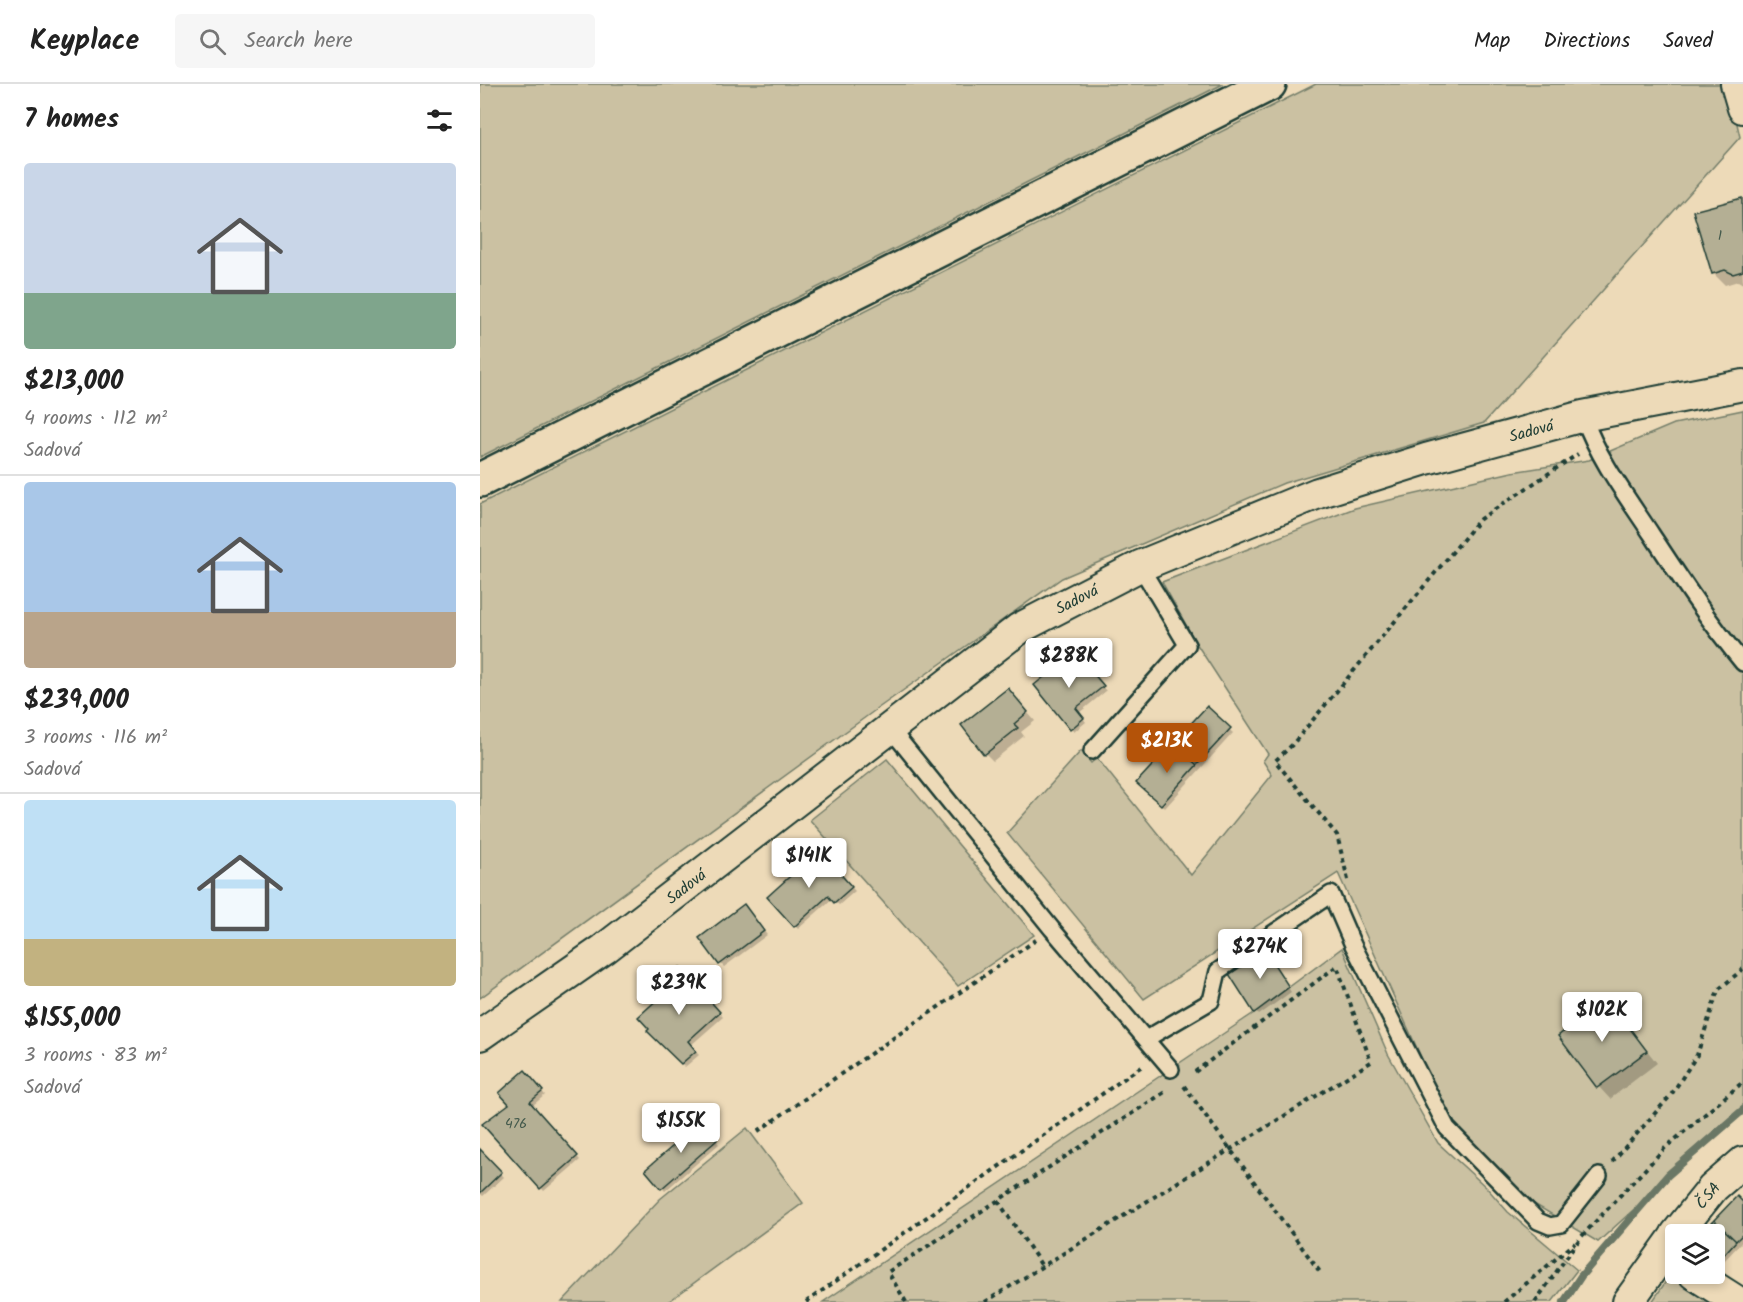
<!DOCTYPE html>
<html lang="en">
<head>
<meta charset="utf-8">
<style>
  :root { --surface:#fff; --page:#f6f6f6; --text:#222; --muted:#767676; --line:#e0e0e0; --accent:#b45309 }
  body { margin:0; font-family:Kalam,sans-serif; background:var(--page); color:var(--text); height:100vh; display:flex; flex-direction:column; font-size:22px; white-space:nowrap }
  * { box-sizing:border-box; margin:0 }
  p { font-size:20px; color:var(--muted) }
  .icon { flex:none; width:33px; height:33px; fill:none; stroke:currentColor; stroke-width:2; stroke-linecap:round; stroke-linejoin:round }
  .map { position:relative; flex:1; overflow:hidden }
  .drawer { display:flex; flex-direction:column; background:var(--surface); width:480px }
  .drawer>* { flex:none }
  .tools { position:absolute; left:1185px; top:1140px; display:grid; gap:12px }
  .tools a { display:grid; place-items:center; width:60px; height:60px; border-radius:6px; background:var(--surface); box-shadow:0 3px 9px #0003; font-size:30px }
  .price { position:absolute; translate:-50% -51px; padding:0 14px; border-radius:6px; background:#fff; color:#222; font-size:20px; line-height:39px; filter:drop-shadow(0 2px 3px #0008) }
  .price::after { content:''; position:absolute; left:50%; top:36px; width:18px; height:14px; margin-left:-9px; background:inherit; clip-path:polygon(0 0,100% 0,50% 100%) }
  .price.active { background:var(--accent); color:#fff }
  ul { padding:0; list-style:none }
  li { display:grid; align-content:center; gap:12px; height:318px; padding:0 24px }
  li+li { border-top:2px solid var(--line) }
  li span { display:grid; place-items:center; height:186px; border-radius:6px; color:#555 }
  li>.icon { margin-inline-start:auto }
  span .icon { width:108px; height:108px; fill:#fffc; stroke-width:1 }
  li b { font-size:26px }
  h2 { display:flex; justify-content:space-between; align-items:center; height:72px; padding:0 24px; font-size:26px }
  header { display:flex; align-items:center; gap:36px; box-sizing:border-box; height:84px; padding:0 30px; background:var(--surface); border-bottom:2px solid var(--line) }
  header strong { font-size:28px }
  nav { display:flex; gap:33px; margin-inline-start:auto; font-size:21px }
  .search { width:420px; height:54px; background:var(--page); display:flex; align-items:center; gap:15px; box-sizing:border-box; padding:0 21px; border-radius:6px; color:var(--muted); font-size:22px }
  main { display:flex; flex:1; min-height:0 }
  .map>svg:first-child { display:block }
</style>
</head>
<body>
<header>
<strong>Keyplace</strong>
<div class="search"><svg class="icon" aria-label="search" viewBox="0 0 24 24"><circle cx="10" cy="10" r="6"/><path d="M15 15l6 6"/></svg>Search here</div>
<nav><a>Map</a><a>Directions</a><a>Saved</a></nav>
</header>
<main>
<section class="drawer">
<h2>7 homes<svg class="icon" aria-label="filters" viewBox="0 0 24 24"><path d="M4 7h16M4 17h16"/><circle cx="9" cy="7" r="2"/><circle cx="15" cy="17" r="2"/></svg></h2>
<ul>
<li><span style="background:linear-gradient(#c9d6e8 70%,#7fa58c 0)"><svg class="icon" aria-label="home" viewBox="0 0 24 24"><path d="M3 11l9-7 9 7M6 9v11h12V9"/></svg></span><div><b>$213,000</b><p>4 rooms · 112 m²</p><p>Sadová</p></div></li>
<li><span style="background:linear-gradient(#a9c7e8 70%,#b9a48a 0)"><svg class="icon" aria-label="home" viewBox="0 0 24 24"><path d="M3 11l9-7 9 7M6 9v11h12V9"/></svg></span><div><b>$239,000</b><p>3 rooms · 116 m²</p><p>Sadová</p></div></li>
<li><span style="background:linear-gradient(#bfe0f5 75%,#c2b280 0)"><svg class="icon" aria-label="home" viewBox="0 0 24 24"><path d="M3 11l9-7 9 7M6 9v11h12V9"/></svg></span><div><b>$155,000</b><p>3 rooms · 83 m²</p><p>Sadová</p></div></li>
</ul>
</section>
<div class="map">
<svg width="1263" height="1218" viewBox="0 0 1263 1218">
  <rect width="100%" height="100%" fill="#eddab8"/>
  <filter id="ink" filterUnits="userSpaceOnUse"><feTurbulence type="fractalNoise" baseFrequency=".0167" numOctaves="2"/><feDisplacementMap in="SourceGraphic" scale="12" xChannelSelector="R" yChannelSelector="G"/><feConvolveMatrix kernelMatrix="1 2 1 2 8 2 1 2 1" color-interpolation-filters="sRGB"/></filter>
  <g filter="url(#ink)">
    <path fill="#cbc1a2" stroke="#757f6b" stroke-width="1.5" d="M0 0H743L0 373Z
      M836 0H1248L1260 53 1004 339 804 399 582 494 394 627 0 914V420Z
      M1263 326V1026L1118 1158 1049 1117 968 1033 858 789 664 915 527 749 601 667 611 679 617 674 711 791 792 691 783 677 788 670 718 562 682 498 875 424 1032 388 1109 376 1194 340Z
      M407 675 554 851 478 902 330 736Z
      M862 864 908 970 958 1059 1007 1104 1028 1128 1097 1186 1072 1218H343L774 929Z
      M267 1044 323 1119 188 1218H82L180 1115Z
      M1191 1190 1234 1218H1172Z"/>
    <path fill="#0003" d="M1261 116 1263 200 1258 197 1245 201 1233 189Z
      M598 573 626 607 599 629 606 638 594 648 591 645Z
      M528 606 555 637 541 648 544 652 513 677 506 670Z
      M727 624 753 649 685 724 658 699Z
      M339 768 375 807 359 821 352 815 318 845 289 813Z
      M267 826 287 851 244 883 241 880Z
      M797 867 803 875 794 881 811 908 779 931 751 891Z
      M200 885 243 933 210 962 219 971 205 983 169 947 195 901Z
      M1127 916 1177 979 1130 1015 1119 1003Z
      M45 988 65 1011 52 1022 100 1076 64 1107 4 1040 32 1020Z
      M218 1036 239 1060 185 1107 167 1087 209 1050Z
      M0 1067 24 1093 3 1112 0 1109Z
      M1257 1114 1263 1120V1157L1241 1180 1244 1183 1238 1190 1234 1188V1150H1222Z"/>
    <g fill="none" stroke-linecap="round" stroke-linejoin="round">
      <path stroke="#6b7765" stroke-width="8" d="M1084 1218 1101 1192 1188 1091 1263 1026"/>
    </g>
    <path fill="#b4af94" stroke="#1f3d34" stroke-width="1.5" d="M1262 114 1263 187 1253 190 1245 186 1232 190 1213 127Z
      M595 568 624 602 596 624 604 634 590 646 554 601Z
      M528 604 548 628 534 640 538 644 504 671 481 641Z
      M727 622 751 644 717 681 693 659Z
      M693 659 717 681 681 721 656 699Z
      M339 766 372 803 354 819 348 812 314 843 287 813Z
      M264 820 284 847 239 881 219 854Z
      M794 861 800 871 792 877 809 903 774 929 749 890Z
      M200 883 240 928 208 957 216 967 201 980 167 947 169 945 158 933 193 901 187 894Z
      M1127 914 1167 967 1117 1004 1078 952Z
      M45 986 63 1007 50 1018 98 1072 60 1105 2 1040 29 1020 19 1009Z
      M218 1034 237 1056 181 1105 165 1086 207 1050 204 1046Z
      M0 1065 22 1088 0 1109Z
      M1257 1112 1263 1118V1150L1256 1157 1234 1136Z
      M1234 1136 1256 1157 1239 1176 1242 1179 1234 1187V1150H1220Z"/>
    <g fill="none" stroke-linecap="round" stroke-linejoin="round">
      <defs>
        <path id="lane" d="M1103 332C1119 376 1147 413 1172 451 1201 495 1229 538 1263 579
          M409 643 572 845 691 985
          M612 667 707 561 660 482
          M666 955 731 917 738 887 851 810 873 861 967 1044 1058 1137 1070 1142 1081 1140 1119 1092"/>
        <g id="street">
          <path d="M1256 0 1263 24"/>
          <path id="s1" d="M0 951 124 865 540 544 660 482 838 409 946 375 1103 332 1263 301"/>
          <path id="s2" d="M1196 1150 1233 1104 1263 1078"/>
          <path d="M1214 1190 1258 1218"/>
          <path d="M1148 1218 1196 1151"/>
        </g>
        <path id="secondary" d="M0 396 789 0"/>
      </defs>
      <use href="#lane" stroke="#1f3d34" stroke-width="20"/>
      <use href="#street" stroke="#1f3d34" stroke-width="34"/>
      <use href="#secondary" stroke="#1f3d34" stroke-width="38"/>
      <path stroke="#1f3d34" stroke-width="4" stroke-dasharray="4.5 4.5" stroke-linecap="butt" d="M868 796 857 751 795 677 812 661 1000 435 1098 370
        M704 1002 840 1188
        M278 1047 556 856
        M1132 1078 1191 1011 1217 971 1238 906 1263 885
        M518 1117 562 1182
        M326 1218 662 982
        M426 1218 408 1188 688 1006
        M505 1218 891 978 857 882 712 990
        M1024 1218 1095 1159
        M1055 1218 1101 1153 1185 1064 1263 998"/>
      <use href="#lane" stroke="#eddab8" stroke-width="15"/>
      <use href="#street" stroke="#eddab8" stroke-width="30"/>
      <use href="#secondary" stroke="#eddab8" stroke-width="33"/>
    </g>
  </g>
  <g text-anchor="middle" stroke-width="5" stroke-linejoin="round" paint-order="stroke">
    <g font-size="14" fill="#445a4c">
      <text x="1240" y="156">1</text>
      <text x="36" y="1044">476</text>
    </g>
    <g font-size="16" fill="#1f3d34" stroke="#eddab8">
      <text dy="6" stroke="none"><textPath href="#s1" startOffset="1226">Sadová</textPath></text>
      <text dy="6" stroke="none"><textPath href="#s1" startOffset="740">Sadová</textPath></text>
      <text dy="6" stroke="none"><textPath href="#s1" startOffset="254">Sadová</textPath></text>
      <text dy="6" stroke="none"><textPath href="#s2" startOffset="50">ČSA</textPath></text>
    </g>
  </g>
</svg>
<div class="tools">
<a><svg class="icon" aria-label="layers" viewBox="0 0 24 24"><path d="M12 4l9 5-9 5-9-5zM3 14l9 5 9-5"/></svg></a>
</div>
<b class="price" style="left:589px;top:605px">$288K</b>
<b class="price active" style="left:687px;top:690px">$213K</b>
<b class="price" style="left:329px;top:805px">$141K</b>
<b class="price" style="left:780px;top:896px">$274K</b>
<b class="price" style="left:199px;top:932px">$239K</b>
<b class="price" style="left:1122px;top:959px">$102K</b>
<b class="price" style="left:201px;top:1070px">$155K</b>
</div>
</main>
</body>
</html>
